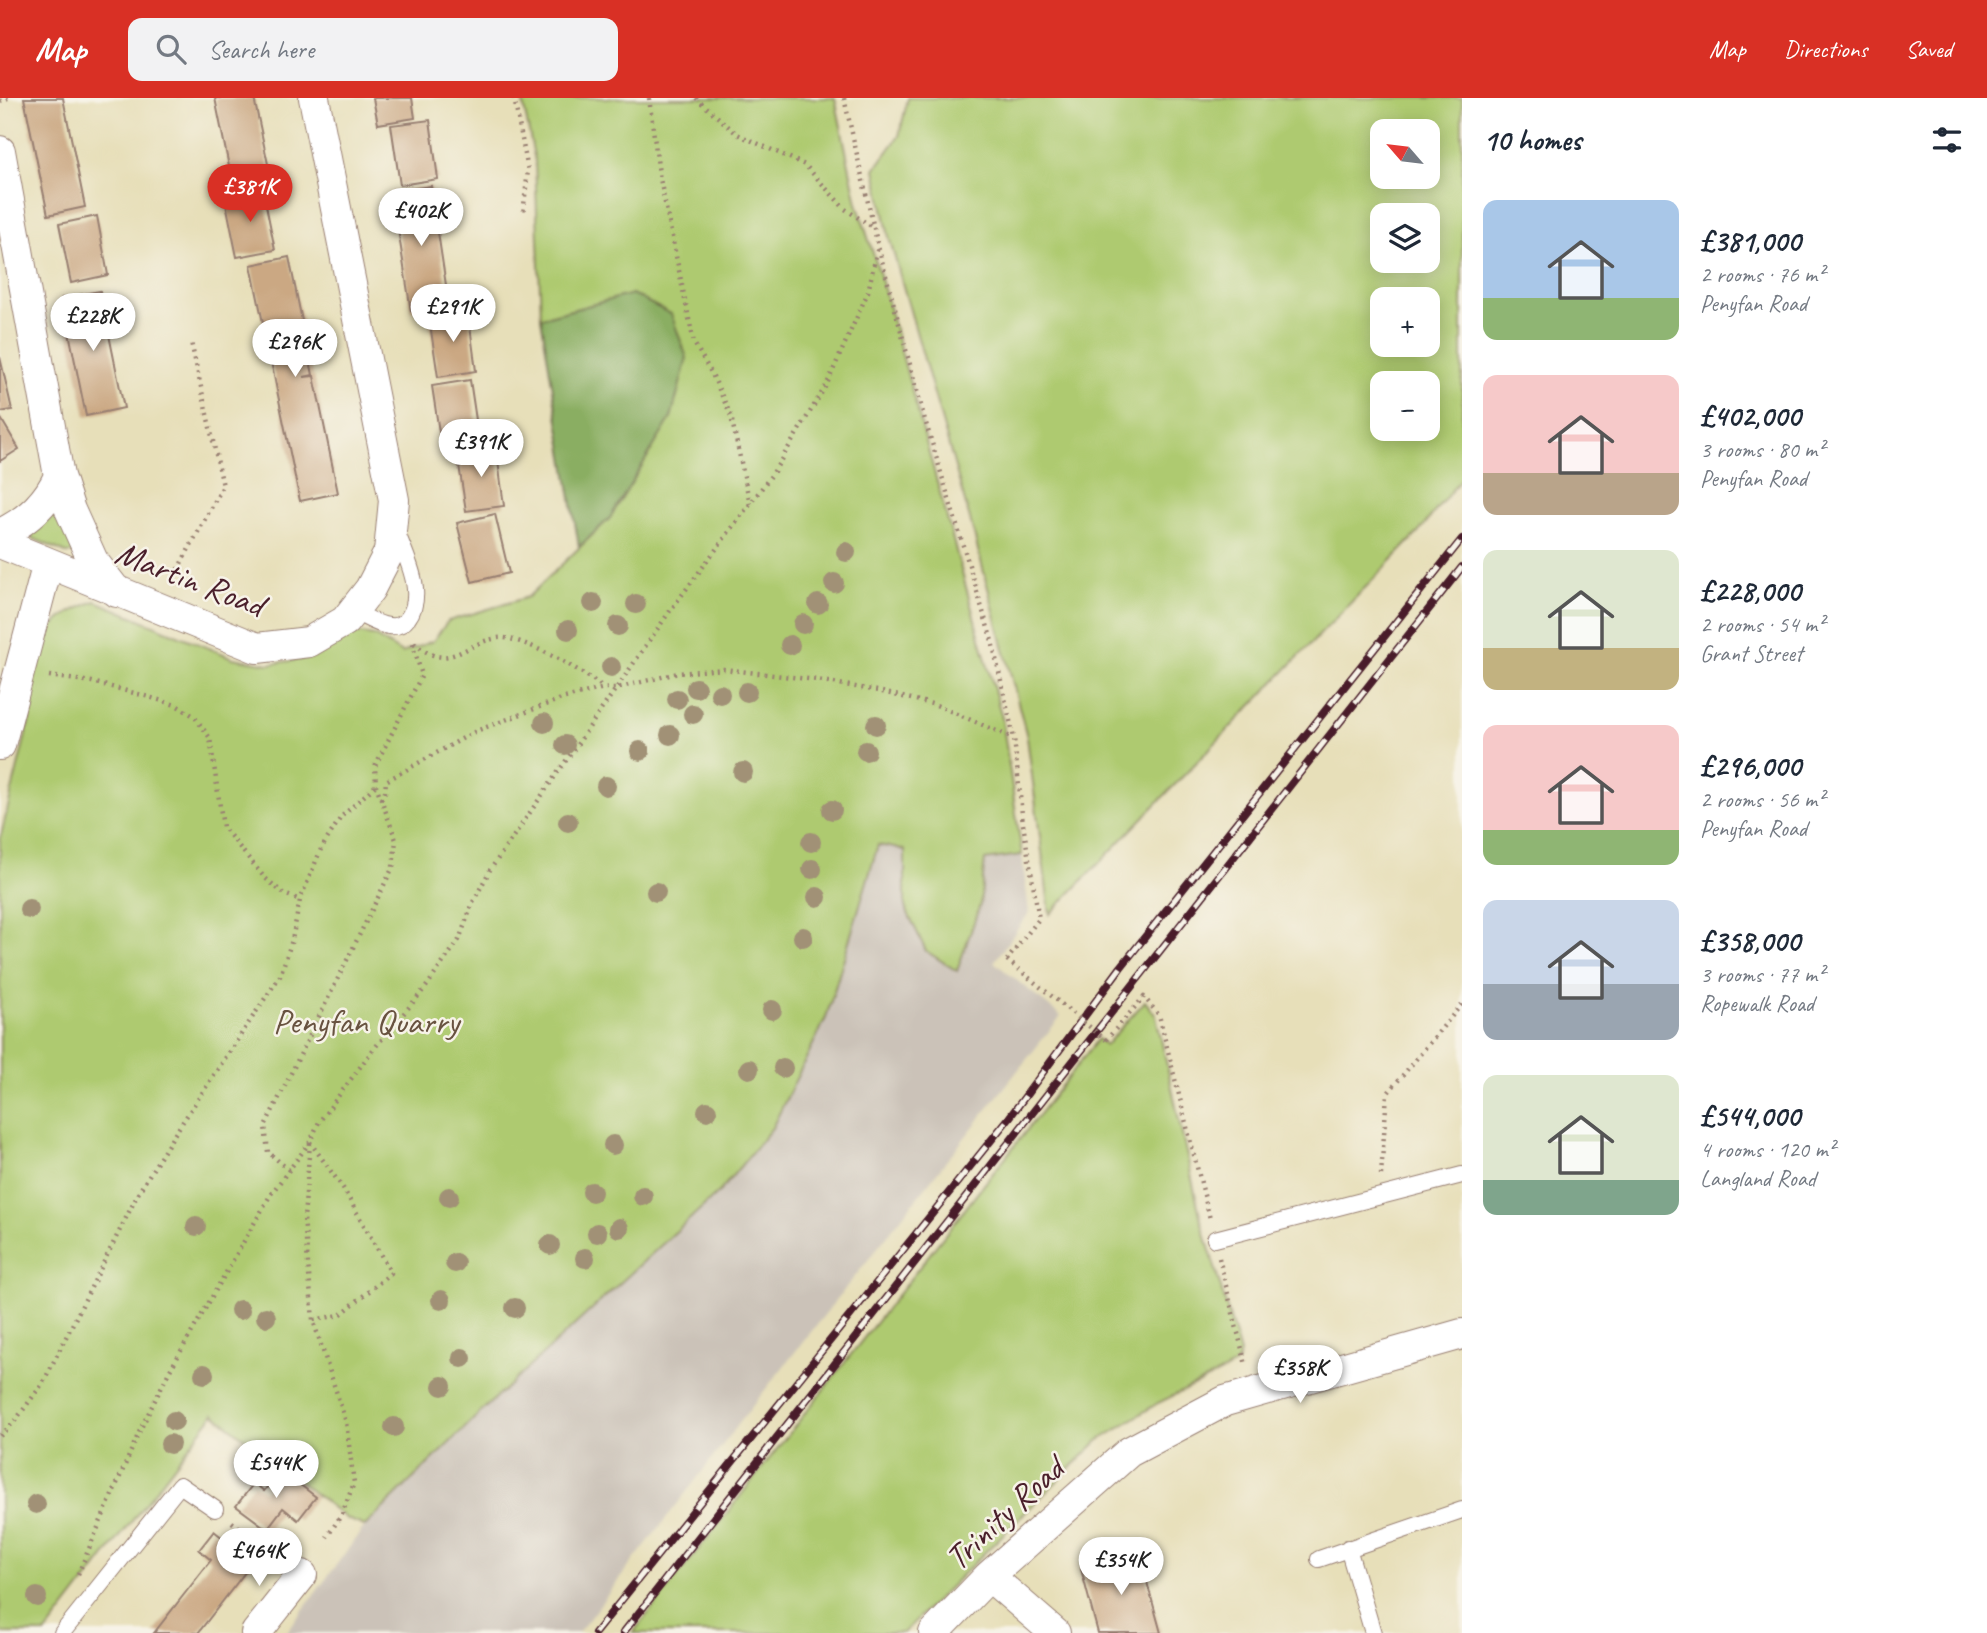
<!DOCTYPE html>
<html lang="en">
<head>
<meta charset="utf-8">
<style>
  :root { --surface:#fff; --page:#f2f2f3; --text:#1f2937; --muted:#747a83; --accent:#d93025 }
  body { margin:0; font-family:Caveat,sans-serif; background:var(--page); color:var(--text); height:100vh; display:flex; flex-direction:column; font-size:26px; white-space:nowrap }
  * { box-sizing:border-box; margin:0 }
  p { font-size:23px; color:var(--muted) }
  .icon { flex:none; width:38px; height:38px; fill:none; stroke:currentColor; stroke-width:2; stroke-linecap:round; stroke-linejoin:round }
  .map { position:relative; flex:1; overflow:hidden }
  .details { display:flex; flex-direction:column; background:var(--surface); width:525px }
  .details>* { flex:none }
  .needle { width:46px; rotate:298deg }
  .fabs { position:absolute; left:1370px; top:21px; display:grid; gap:14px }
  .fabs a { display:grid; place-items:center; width:70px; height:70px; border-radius:14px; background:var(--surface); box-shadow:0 4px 18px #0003; font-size:35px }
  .price { position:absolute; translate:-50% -60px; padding:0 16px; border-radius:24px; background:#fff; color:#222; font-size:23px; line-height:46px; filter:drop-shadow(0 2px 4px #0008) }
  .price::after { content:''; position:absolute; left:50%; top:42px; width:21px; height:16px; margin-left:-10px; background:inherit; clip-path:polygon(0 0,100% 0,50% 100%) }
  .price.on { background:var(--accent); color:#fff }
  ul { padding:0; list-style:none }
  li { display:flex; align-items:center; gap:21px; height:175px; padding:0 21px }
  li span { display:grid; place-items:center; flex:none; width:196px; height:140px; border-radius:14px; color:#555 }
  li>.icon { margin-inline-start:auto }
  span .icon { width:84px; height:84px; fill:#fffc; stroke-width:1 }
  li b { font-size:30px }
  h2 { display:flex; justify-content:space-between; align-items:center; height:84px; padding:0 21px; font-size:30px }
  header { display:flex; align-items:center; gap:42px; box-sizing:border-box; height:98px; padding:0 35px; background:var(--accent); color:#fff }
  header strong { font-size:33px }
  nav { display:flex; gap:38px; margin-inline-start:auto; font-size:24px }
  .search { width:490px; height:63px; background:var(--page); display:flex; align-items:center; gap:18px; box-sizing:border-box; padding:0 24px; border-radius:14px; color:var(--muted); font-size:26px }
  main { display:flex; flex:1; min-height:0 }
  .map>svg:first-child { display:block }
</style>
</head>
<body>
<header>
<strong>Map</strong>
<div class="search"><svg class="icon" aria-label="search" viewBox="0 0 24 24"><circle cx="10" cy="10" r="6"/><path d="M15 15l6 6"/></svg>Search here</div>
<nav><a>Map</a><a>Directions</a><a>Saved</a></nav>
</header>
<main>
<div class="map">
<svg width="1462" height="1535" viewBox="0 0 1462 1535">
  <rect width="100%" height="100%" fill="#f7f3e8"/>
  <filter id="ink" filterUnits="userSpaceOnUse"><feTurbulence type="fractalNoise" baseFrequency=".0143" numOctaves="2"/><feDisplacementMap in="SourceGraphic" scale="14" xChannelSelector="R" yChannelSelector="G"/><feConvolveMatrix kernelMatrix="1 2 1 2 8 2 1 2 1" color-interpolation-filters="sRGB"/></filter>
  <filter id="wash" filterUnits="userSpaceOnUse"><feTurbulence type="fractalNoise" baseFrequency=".00686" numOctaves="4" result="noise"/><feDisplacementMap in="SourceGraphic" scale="28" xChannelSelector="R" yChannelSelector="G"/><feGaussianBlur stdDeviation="1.57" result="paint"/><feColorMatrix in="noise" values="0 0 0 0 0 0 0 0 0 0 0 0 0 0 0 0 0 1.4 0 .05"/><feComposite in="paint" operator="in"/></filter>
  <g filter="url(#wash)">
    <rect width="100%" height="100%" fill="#e7dfb9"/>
    <path fill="#cbc2b8" d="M878 747 905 752V809L926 853 956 873 980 807 985 762 1022 757 1029 815 994 864 1061 918 761 1297 578 1535H286L365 1428 488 1307 721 1092 772 1031 826 920Z"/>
    <path fill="#aeca70" stroke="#7c744e" stroke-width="2" fill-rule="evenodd" d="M522 0H835L857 105 880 177 1002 620 1022 757 985 762 980 807 957 873 926 853 905 809V752L878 747 826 920 772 1030 721 1092 488 1307 365 1428 347 1421 214 1316 46 1535H0V741L33 608 25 598C39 545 40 523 96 503L233 560 269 566 304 561 333 548 355 535 374 538 402 555 433 543 448 523 528 499 610 420 632 196 541 220 535 63Z
      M908 0H1462V379L1418 435 1050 816 1027 639 971 425 889 139 875 71 899 38ZM1428 33V79H1382V33ZM1428 117V163H1382V117ZM1382 201H1428V247H1382ZM1382 285H1428V331H1382Z
      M55 411 76 455H66L30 439 29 436Z
      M1145 903 1156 918 1201 1122 1240 1255 1238 1263 1230 1270 1158 1305 1098 1343 903 1535H633L1098 941 1106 947Z"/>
    <path fill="#8aae62" stroke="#6a6646" stroke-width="2" d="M632 196 671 216 687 260 671 320 610 420 579 449 541 220Z"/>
    <g id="blocks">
      <path fill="#cba883" d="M24 0H63L85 109 48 117Z
        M215 0H254L272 85 234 93Z
        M373 0H412L415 20 378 26Z
        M430 22 438 81 400 87 391 27Z
        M431 88 449 207 411 213 392 94Z
        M263 92 275 152 237 159 225 100Z
        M97 118 108 177 71 185 59 126Z
        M289 159 313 277 304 279 314 278 338 395 300 403 251 167Z
        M100 193 124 310 86 318 62 200Z
        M468 213 476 273 438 279 429 219Z
        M0 259 12 312 0 314Z
        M470 282 479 342 441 347 432 288Z
        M0 319 19 351 0 363Z
        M496 348 504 408 466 413 457 354Z
        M495 416 509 475 472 484 457 425Z
        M281 1372 316 1399 298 1422 283 1410 267 1431 236 1408 254 1385 264 1393Z
        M214 1433 253 1464 198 1535H154L211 1462 199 1452Z
        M1139 1455 1161 1535H1098L1081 1471Z"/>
    </g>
  </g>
  <g filter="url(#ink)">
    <use href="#blocks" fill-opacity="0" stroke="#987f72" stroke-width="2"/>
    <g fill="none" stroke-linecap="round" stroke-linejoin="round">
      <defs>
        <path id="lane" d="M353 513C364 518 377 527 389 528 397 529 403 527 408 520 426 496 406 459 397 435
          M1215 1141 1462 1077
          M1348 1450 1373 1535
          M1319 1461 1462 1412
          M62 1535 180 1387 215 1411"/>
        <path id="street" d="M0 53 59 378
          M0 436C26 424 47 405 59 378L70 412 93 463 117 494
          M0 445 257 550 309 544 345 523 370 491 389 454 394 402 314 0
          M0 647 48 465
          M989 1478 1055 1535
          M256 1535 302 1477
          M934 1535 989 1478 1129 1354 1225 1303 1462 1236"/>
      </defs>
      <use href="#lane" stroke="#987f72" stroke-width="18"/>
      <use href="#street" stroke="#987f72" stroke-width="32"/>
      <path stroke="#987f72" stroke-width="4.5" stroke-dasharray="2 5" stroke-linecap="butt" d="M514 0 528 72 523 116
        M649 0 659 76 694 245 712 276 731 318 750 406
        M696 0 737 36 805 67 845 111 874 130
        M844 0 878 148 925 322 992 543 1014 640 1023 726 1039 821 1007 862
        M0 3 8 0
        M171 484 223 388 191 244
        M414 545C450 576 462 545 498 540 521 537 586 575 604 590
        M49 578 92 584 142 597 176 607 194 618 210 640 223 729 264 779 284 796 300 802
        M381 701 385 694 386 683 476 633 561 601 604 590H617L678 575 723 571 817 582 878 593 936 607 1013 640
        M1106 942 1144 899 1159 917 1210 1121
        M310 1044 343 1090 391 1175 340 1217 313 1222
        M310 1045 304 1120 313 1222 346 1324 354 1385 342 1416 327 1439
        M289 1072 268 1054 265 1028 393 769 396 742 376 687 375 668 422 577 412 545
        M1381 1077 1387 996 1462 906
        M1219 1160 1246 1267
        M0 1338 15 1323 43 1285 140 1092 172 1040 280 878 292 842 300 802 321 751 341 719 376 687
        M232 1424 268 1451
        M78 1476 141 1330 169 1274 271 1096 310 1044 319 1024 372 953 426 889 459 842 473 804 490 772 670 513 773 375 827 286 868 194 878 148"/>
      <use href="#lane" stroke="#fff" stroke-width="16"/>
      <use href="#street" stroke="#fff" stroke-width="30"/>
      <defs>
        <path id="rail" d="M595 1535 1009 1020 1121 869 1462 441
          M623 1535 1462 469"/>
      </defs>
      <use href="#rail" stroke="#4a1f2b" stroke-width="8"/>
      <use href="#rail" stroke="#f7f3e8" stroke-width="5" stroke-dasharray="16" stroke-linecap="butt"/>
      <path stroke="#987f72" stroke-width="4.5" stroke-dasharray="2 5" stroke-linecap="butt" d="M1007 862 1106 942"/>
    </g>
    <g fill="#a19176">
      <circle cx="846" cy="454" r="10"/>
      <circle cx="834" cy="485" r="10"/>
      <circle cx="593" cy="505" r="10"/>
      <circle cx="636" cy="506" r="10"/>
      <circle cx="818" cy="506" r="10"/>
      <circle cx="803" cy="526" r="10"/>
      <circle cx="618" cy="528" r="10"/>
      <circle cx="568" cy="532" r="10"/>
      <circle cx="790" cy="547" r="10"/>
      <circle cx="611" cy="569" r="10"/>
      <circle cx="696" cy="590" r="10"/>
      <circle cx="747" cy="594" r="10"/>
      <circle cx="720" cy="596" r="10"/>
      <circle cx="677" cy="601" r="10"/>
      <circle cx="693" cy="616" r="10"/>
      <circle cx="544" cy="625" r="10"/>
      <circle cx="876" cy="627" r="10"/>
      <circle cx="670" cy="637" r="10"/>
      <circle cx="565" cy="647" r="10"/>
      <circle cx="640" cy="653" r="10"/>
      <circle cx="866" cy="653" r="10"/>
      <circle cx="743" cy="674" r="10"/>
      <circle cx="606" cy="688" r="10"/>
      <circle cx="832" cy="712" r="10"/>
      <circle cx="568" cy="724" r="10"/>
      <circle cx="811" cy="744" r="10"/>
      <circle cx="812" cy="771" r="10"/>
      <circle cx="656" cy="794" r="10"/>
      <circle cx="817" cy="799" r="10"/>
      <circle cx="29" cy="811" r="10"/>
      <circle cx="803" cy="839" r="10"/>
      <circle cx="772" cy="912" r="10"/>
      <circle cx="783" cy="970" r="10"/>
      <circle cx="749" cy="971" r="10"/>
      <circle cx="707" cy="1013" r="10"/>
      <circle cx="613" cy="1047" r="10"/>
      <circle cx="592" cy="1094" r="10"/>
      <circle cx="643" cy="1098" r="10"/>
      <circle cx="449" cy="1099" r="10"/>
      <circle cx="196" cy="1128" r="10"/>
      <circle cx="619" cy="1130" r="10"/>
      <circle cx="597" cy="1135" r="10"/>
      <circle cx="550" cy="1147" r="10"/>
      <circle cx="585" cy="1160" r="10"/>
      <circle cx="455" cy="1165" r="10"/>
      <circle cx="441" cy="1202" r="10"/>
      <circle cx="515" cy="1210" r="10"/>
      <circle cx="240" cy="1212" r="10"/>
      <circle cx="266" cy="1219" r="10"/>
      <circle cx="462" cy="1260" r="10"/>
      <circle cx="204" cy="1276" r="10"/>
      <circle cx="442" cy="1288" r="10"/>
      <circle cx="174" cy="1323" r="10"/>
      <circle cx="394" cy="1329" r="10"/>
      <circle cx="170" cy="1346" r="10"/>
      <circle cx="36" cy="1406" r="10"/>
      <circle cx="37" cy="1499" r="10"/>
    </g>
  </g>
  <g text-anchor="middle" stroke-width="5" stroke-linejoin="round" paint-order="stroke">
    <g font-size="35" fill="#4a1f2b" stroke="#f7f3e8">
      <text transform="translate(190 480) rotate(21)" y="12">Martin Road</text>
      <text transform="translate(1004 1415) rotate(-43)" y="12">Trinity Road</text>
    </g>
    <g font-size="35" fill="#685240" stroke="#f7f3e8">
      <text x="366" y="935">Penyfan Quarry</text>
    </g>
  </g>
</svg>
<div class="fabs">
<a><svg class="needle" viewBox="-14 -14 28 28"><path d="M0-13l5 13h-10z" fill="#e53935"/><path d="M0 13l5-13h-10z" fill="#747a83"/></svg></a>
<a><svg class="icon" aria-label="layers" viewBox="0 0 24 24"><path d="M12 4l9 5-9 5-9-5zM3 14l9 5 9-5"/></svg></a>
<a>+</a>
<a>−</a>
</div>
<b class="price on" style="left:250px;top:126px">£381K</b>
<b class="price" style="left:421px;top:150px">£402K</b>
<b class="price" style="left:453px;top:246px">£291K</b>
<b class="price" style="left:93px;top:255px">£228K</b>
<b class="price" style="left:295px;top:281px">£296K</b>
<b class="price" style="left:481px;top:381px">£391K</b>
<b class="price" style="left:1300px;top:1307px">£358K</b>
<b class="price" style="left:276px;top:1402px">£544K</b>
<b class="price" style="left:259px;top:1490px">£464K</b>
<b class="price" style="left:1121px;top:1499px">£354K</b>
</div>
<section class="details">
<h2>10 homes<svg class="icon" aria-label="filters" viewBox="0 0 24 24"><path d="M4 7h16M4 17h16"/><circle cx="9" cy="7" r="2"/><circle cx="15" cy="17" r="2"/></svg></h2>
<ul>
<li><span style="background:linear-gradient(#a9c7e8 70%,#8fb573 0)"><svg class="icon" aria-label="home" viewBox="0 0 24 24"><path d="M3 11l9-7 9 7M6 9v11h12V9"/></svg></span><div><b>£381,000</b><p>2 rooms · 76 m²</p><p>Penyfan Road</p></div></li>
<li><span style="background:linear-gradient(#f6c9c9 70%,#b9a48a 0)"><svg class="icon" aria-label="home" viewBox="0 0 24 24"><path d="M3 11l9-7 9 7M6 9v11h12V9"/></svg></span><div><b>£402,000</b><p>3 rooms · 80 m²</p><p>Penyfan Road</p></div></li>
<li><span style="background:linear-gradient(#dfe7d0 70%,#c2b280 0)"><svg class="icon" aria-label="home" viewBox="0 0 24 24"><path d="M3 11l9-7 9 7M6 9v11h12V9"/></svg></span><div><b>£228,000</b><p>2 rooms · 54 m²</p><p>Grant Street</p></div></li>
<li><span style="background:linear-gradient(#f6c9c9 75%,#8fb573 0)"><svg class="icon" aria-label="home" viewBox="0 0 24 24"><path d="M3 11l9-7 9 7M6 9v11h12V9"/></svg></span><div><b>£296,000</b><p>2 rooms · 56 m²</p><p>Penyfan Road</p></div></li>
<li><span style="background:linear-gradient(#c9d6e8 60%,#9aa5b1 0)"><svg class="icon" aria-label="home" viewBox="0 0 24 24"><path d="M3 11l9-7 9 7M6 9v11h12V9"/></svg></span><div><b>£358,000</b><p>3 rooms · 77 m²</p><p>Ropewalk Road</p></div></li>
<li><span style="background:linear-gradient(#dfe7d0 75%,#7fa58c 0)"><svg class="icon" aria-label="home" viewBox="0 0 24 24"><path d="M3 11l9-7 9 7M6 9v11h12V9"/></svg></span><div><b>£544,000</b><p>4 rooms · 120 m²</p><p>Langland Road</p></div></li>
</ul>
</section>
</main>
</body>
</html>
